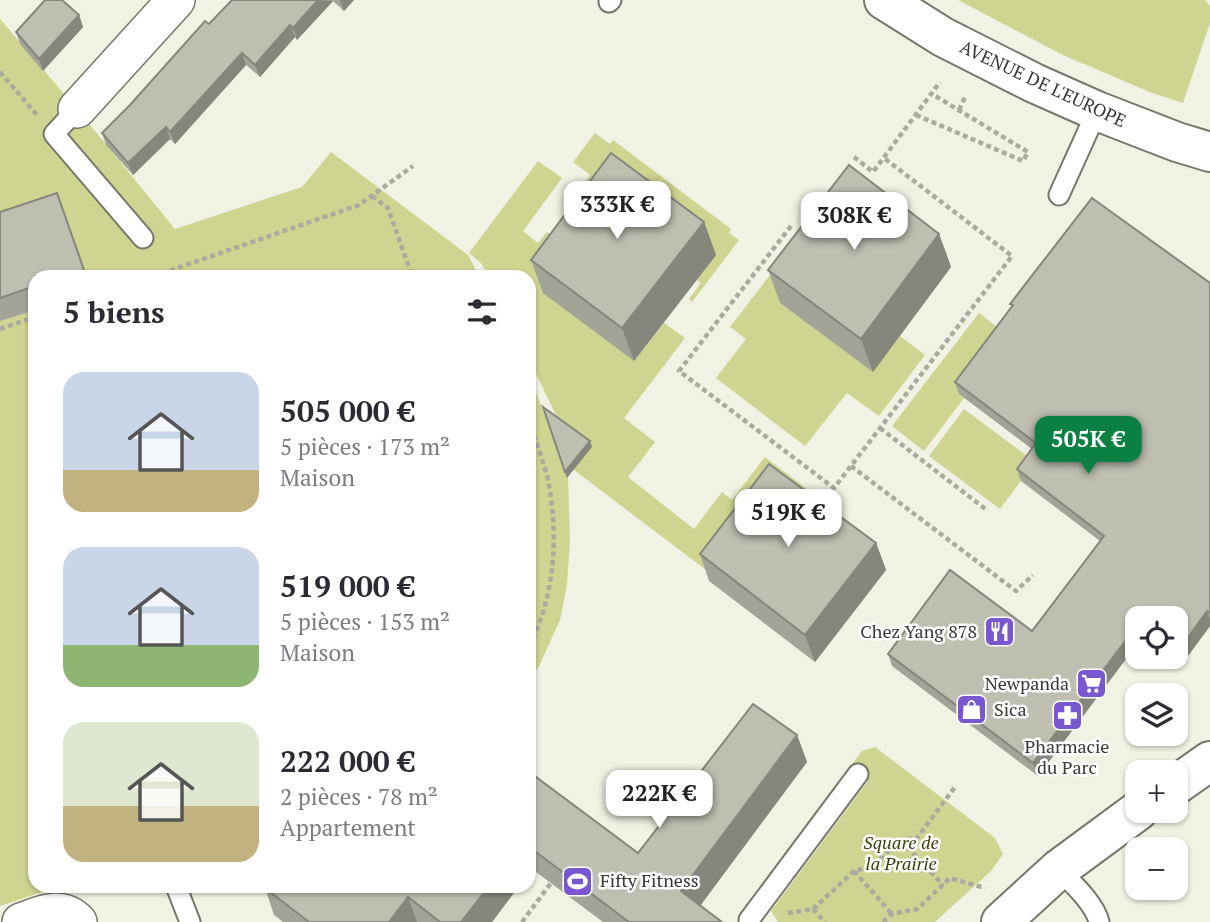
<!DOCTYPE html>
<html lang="fr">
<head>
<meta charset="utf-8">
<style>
  :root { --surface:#fff; --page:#f7f7f7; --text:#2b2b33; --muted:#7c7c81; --accent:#0b8043 }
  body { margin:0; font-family:"PT Serif",serif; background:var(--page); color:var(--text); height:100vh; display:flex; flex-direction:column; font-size:26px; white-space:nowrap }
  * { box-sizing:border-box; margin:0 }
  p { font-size:23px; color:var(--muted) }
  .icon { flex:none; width:38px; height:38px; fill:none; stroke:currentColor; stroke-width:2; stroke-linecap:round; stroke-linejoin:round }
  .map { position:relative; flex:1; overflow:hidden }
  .panel { position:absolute; left:28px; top:270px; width:508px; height:623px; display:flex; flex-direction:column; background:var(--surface); border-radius:21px; box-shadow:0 2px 5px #0004 }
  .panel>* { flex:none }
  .controls { position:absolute; left:1125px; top:606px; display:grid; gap:14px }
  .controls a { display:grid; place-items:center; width:63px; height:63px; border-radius:14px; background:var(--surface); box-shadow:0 2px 5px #0004; font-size:35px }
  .price { position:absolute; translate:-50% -60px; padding:0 16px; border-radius:14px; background:#fff; color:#222; font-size:23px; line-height:46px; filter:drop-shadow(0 2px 4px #0008) }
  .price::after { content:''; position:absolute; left:50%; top:42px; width:21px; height:16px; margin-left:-10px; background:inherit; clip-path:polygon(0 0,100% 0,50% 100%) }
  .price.on { background:var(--accent); color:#fff }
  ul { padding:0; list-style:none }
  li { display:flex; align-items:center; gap:21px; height:175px; padding:0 35px }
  li span { display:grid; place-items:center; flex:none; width:196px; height:140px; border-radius:21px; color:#555 }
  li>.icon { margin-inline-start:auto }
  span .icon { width:84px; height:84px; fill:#fffc; stroke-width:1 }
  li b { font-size:30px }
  h2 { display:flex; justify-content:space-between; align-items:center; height:84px; padding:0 35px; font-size:30px }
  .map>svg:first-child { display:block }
</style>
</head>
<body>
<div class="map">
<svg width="1210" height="922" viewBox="0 0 1210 922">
  <rect width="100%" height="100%" fill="#f0f2e3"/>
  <path fill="#cfd490" d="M958 0H1205L1210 6V23L1183 103 1152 93 1063 55Z
    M0 19 77 109 175 229 302 187 331 152 468 255 479 276H35V886H60L0 906Z
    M595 133 610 144 613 140 731 229 729 233 739 240 692 302 689 299 701 283 697 280 715 255 593 226 566 206 590 175 573 162Z
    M538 161 562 178 523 231 538 243 547 232 573 253 634 361 664 323 685 338 624 418 655 442 628 477 694 529 722 492 732 500 765 457 827 504 817 519 714 576 574 470 564 432 529 359 528 276H488L481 263 469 253Z
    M791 248 780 303 873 371 900 336 925 355 879 416 847 393 805 446 716 378 746 339 730 327Z
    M979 313 1005 333 959 394 964 398 924 451 892 426Z
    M529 376 546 417 568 477 570 540 567 585 560 620 540 664 529 684Z
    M964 409 1035 462 1000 509 929 456Z
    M875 747 995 838 1003 854 991 871 935 922H778L771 911 868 781 850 767 862 751Z"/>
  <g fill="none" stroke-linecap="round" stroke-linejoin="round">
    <defs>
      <path id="lane" d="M609 2 611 0
        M77 109 54 134 143 238
        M1059 195 1097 111
        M1059 869C1072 883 1095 904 1099 922
        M176 886 190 922
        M749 920 858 774"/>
      <path id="street" d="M77 109 176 0
        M21 922C41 915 61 904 78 922"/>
      <path id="secondary" d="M884 0 943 37 1034 83 1097 111 1177 142 1210 152
        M1176 785 1210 761
        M1001 922 1059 869 1139 810"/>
    </defs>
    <use href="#lane" stroke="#76786b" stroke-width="23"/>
    <use href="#street" stroke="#76786b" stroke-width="40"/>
    <use href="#secondary" stroke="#76786b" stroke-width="42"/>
    <path stroke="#a9ab9f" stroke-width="4.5" stroke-dasharray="5 3.5" stroke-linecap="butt" d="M0 72 37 115
      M959 110 965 97
      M916 115 1023 161 1028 152 932 94
      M854 157 873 172 940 82
      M372 196 388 208 412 276
      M791 226 679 371 834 488 1012 256 884 158
      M154 276 359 205 413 166
      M0 329 35 317
      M528 419C535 439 543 459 548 480 559 536 555 597 528 649
      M880 428 988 511
      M851 466 1016 591 1033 575
      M901 841 943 885
      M854 871 892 914
      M103 890 118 886
      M813 909 825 922
      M788 913 813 909 854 871 872 866 901 840 917 838 955 787
      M522 922 551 883
      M883 922 892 914 917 909 950 878 985 888"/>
    <use href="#lane" stroke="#fff" stroke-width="19"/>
    <use href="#street" stroke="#fff" stroke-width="37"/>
    <use href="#secondary" stroke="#fff" stroke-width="38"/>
  </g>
  <path fill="#a3a498" d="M232 0H354L344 11 333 1 297 40 295 37 260 77 246 65 175 144 170 139 133 175 106 145 102 133 209 24Z
    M79 15 83 27 43 71 20 44 16 32Z
    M57 193 87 276H35V310L0 321V212Z
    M704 222 716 255 634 361 543 293 531 260Z
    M939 234 951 267 873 372 780 303 768 270Z
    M1210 283V626L1179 668 1162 656H1176L1138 618V643L1038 776 892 666 888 654 1032 631 1100 541 1021 481 1017 469 1032 449 959 394 955 382 1012 307 1010 304Z
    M876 543 886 570 815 662 709 581 700 554Z
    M797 735 807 762 700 906 722 922H603L532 869 528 873V771L638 853Z
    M266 886H519L492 922H283L274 915 265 888Z"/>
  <path fill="#85867c" d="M318 0 333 1 297 40 293 28Z
    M340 0H354L344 11Z
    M79 15 83 27 43 71 39 59Z
    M290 25 295 37 260 77 255 65Z
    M242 53 246 65 175 144 170 132Z
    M166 127 170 139 133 175 128 163Z
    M704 222 716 255 634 361 622 328Z
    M939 234 951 267 873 372 861 339Z
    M590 441 592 447 567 478 565 472Z
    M876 543 886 570 815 662 805 635Z
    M1207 611 1210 619V626L1179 668 1175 656H1176V654Z
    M1135 628 1138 634V643L1038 776 1033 763Z
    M797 735 807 762 691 918 681 891Z
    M528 859 532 869 528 873Z
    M489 886H519L492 922H461Z
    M408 897 417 922H389Z"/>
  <path fill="#bebfb1" stroke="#85867c" stroke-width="2" d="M45 0H62L79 15 39 59 16 32Z
    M232 0H318L293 28 290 25 255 65 242 53 170 132 166 127 128 163 102 133 130 105 205 21 209 24Z
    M611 153 704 222 622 328 531 260Z
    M849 165 939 234 861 339 768 270Z
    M57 193 84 270 64 276H35V286L0 298V212Z
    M1092 198 1210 283V613L1207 611 1176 654V618H1138V630L1135 628 1033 763 888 654 950 570 1032 631 1104 536 1017 469 1036 443 955 382 1013 305 1010 304Z
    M543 407 590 441 565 472Z
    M769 464 876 543 805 635 700 554Z
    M753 704 797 735 681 891 722 922H629L528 846V771L638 853Z
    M266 886H489L461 922H440L408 897 389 922H309L265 888Z"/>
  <defs>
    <symbol id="restaurant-square" viewBox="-11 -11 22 22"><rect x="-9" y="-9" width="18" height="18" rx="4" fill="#7857d1" stroke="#fff"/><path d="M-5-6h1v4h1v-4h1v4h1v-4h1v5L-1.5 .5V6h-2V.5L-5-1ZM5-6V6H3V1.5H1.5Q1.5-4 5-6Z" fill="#fff"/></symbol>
    <symbol id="supermarket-square" viewBox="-11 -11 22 22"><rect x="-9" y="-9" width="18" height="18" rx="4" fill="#7857d1" stroke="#fff"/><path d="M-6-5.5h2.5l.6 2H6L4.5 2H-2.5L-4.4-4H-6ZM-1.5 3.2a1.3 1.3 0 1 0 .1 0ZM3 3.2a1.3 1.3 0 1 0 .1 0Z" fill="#fff"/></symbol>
    <symbol id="shop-square" viewBox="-11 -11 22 22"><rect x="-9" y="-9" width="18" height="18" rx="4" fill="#7857d1" stroke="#fff"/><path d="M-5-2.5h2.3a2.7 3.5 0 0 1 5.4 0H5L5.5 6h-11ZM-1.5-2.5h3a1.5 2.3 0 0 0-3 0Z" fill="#fff"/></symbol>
    <symbol id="pharmacy-square" viewBox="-11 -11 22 22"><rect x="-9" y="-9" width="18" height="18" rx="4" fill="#7857d1" stroke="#fff"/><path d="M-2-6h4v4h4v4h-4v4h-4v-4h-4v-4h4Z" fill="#fff"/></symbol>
    <symbol id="stadium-square" viewBox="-11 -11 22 22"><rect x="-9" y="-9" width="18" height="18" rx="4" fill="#7857d1" stroke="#fff"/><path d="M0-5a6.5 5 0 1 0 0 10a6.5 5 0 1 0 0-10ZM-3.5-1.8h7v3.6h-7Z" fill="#fff"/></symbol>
  </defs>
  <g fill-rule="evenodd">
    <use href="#restaurant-square" x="982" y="614" width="35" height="35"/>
    <use href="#supermarket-square" x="1074" y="666" width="35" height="35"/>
    <use href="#shop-square" x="954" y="692" width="35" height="35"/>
    <use href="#pharmacy-square" x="1050" y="698" width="35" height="35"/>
    <use href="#stadium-square" x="560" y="864" width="35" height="35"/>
  </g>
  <g text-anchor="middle" stroke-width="5" stroke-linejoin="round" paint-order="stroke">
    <g font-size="18" fill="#373832" stroke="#fff">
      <text transform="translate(1043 84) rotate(25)" y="6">AVENUE DE L'EUROPE</text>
    </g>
    <g font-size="18" fill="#373832" stroke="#fff" text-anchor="end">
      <text x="977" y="638">Chez Yang 878</text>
      <text x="1069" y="690">Newpanda</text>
      <text x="994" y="716" text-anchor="start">Sica</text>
      <text x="1067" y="753" text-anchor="middle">Pharmacie<tspan x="1067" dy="21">du Parc</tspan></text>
      <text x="600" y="887" text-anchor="start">Fifty Fitness</text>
    </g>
    <g font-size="18" font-style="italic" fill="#3d4009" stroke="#fff">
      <text x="901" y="849">Square de<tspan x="901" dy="21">la Prairie</tspan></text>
    </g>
  </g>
</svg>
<div class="controls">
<a><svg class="icon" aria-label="locate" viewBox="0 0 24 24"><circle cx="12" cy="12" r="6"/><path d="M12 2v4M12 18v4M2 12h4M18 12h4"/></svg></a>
<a><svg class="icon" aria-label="layers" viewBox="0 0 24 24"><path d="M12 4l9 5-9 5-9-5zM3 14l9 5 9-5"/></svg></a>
<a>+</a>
<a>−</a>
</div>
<b class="price" style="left:617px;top:241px">333K €</b>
<b class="price" style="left:854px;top:252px">308K €</b>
<b class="price on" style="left:1088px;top:476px">505K €</b>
<b class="price" style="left:788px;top:549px">519K €</b>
<b class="price" style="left:659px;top:830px">222K €</b>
<section class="panel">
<h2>5 biens<svg class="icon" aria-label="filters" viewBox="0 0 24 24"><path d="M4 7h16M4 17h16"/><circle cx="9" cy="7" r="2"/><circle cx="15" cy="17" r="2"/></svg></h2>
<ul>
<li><span style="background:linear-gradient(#c9d6e8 70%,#c2b280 0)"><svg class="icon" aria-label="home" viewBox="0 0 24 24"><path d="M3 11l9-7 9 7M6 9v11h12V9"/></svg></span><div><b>505 000 €</b><p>5 pièces · 173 m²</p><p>Maison</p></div></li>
<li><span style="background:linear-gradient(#c9d6e8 70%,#8fb573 0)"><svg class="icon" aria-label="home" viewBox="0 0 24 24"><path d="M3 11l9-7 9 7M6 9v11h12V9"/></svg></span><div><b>519 000 €</b><p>5 pièces · 153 m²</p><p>Maison</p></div></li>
<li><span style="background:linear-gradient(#dfe7d0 60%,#c2b280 0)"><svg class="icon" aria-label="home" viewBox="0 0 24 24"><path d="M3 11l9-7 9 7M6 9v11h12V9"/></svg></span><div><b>222 000 €</b><p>2 pièces · 78 m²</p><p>Appartement</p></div></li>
</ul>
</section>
</div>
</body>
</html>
